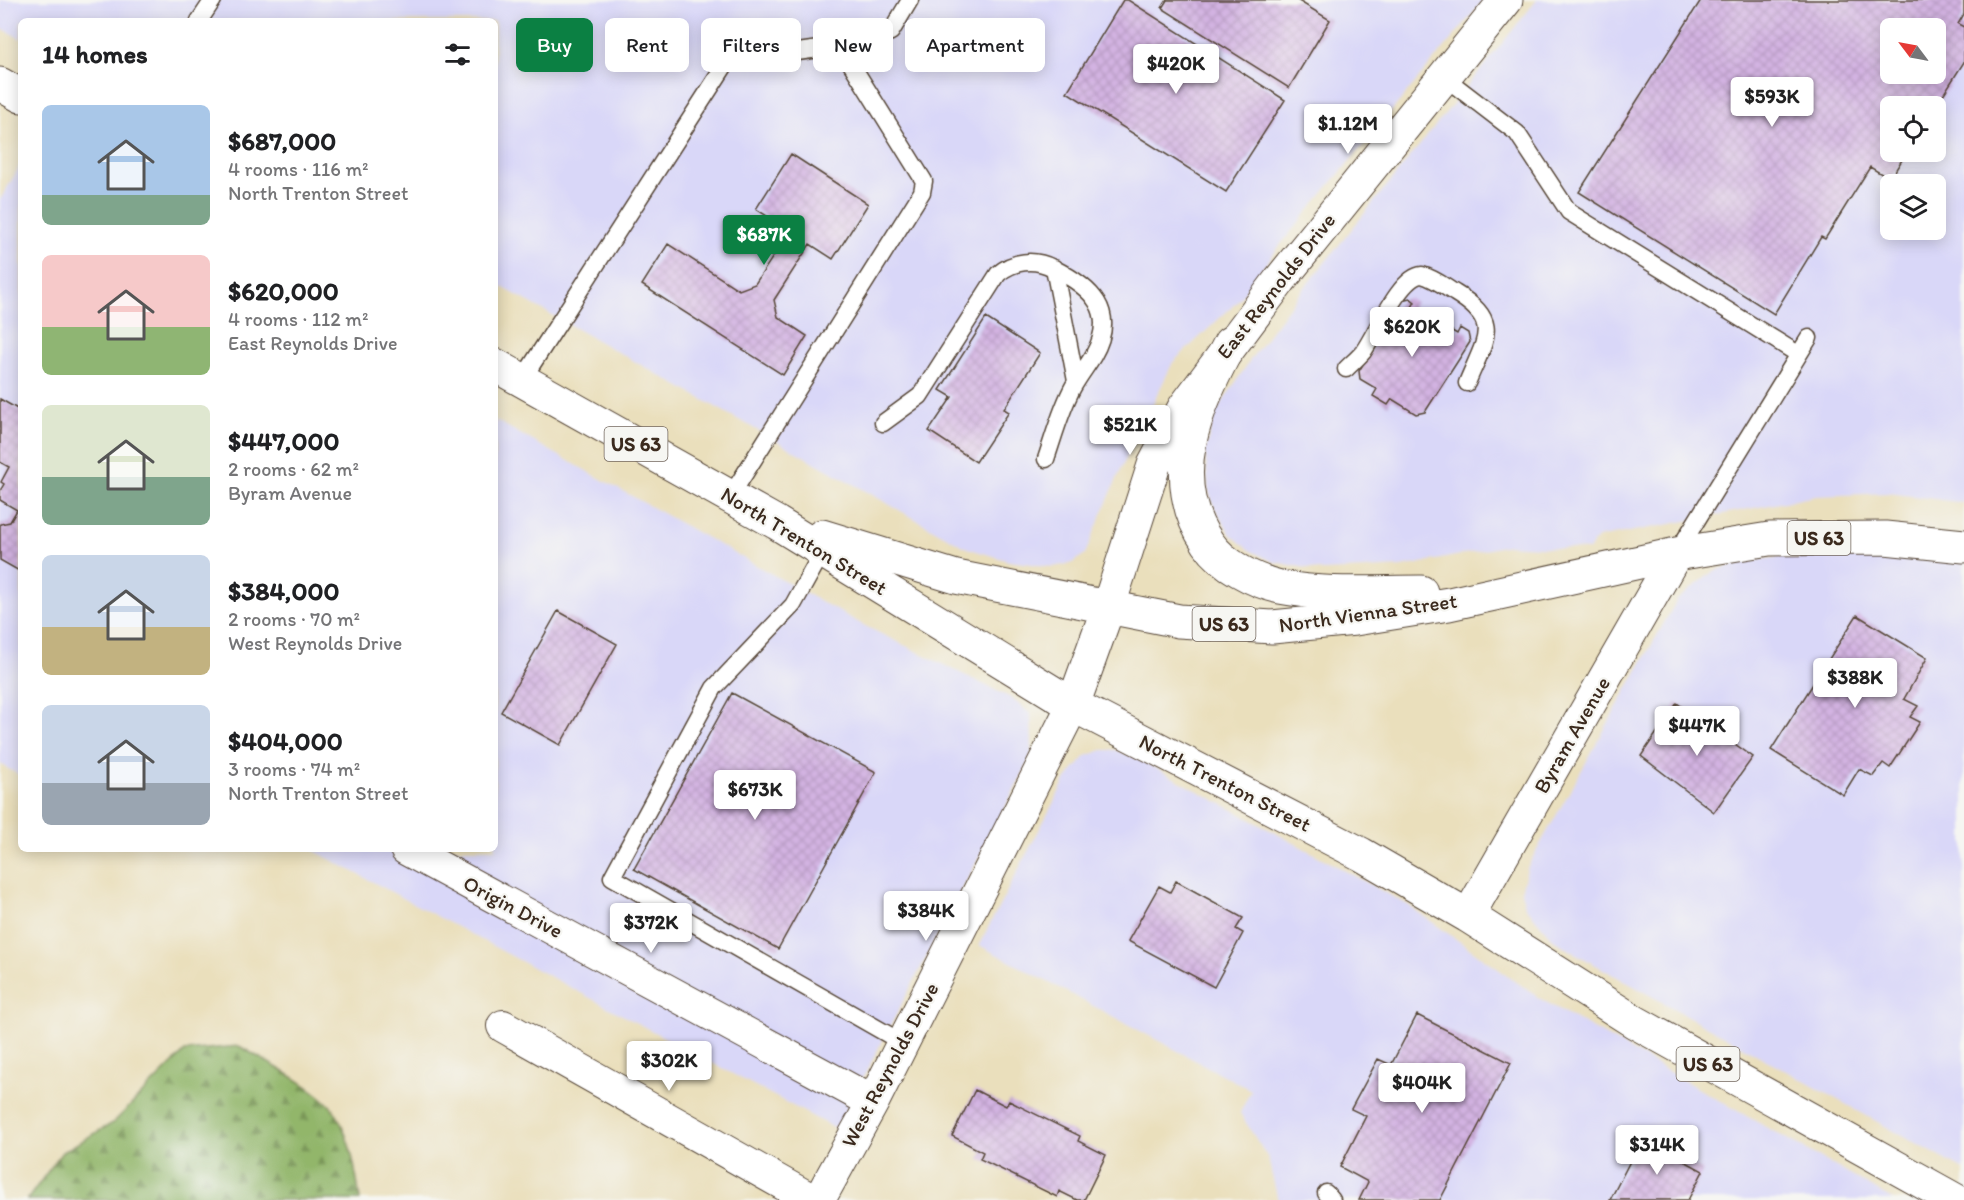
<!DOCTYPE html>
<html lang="en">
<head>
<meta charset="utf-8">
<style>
  :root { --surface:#fff; --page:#f6f6f6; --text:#202124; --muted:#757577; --accent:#0b8043 }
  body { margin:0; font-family:Itim,sans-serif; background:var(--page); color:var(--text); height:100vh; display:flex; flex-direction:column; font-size:22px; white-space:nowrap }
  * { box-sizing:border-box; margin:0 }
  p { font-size:20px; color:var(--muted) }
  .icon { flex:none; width:33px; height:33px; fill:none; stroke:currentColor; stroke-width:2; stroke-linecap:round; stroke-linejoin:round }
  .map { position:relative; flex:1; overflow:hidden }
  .details { position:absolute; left:18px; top:18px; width:480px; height:834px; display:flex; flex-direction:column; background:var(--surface); border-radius:9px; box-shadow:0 3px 15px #0003 }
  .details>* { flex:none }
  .hud { position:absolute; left:516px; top:18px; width:570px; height:54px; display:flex; gap:12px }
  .needle { width:39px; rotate:302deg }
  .fabs { position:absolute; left:1880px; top:18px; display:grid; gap:12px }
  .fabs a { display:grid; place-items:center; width:66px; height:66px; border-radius:9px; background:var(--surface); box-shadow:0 3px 15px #0003; font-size:30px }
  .price { position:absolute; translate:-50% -51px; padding:0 14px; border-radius:6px; background:#fff; color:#222; font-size:20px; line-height:39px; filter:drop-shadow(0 2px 3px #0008) }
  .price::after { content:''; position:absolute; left:50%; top:36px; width:18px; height:14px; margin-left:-9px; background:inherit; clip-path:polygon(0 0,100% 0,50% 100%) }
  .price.selected { background:var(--accent); color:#fff }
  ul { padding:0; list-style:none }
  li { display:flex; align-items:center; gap:18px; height:150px; padding:0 24px }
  li span { display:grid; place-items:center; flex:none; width:168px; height:120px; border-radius:9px; color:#555 }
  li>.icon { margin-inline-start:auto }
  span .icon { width:72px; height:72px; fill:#fffc; stroke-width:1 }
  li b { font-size:26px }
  h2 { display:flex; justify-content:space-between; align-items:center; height:72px; padding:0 24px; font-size:26px }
  .pill { padding:0 21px; border-radius:9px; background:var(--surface); box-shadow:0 3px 15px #0003; font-size:21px; line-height:54px }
  .pill.selected { background:var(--accent); color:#fff }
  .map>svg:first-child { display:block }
</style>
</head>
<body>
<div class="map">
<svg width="1964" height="1200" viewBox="0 0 1964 1200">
  <defs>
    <pattern id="forest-firs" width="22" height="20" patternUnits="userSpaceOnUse" patternTransform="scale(1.5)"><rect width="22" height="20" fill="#92b66b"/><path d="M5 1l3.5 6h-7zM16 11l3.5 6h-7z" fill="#789457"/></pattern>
    <pattern id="building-cross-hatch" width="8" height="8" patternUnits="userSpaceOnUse" patternTransform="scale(1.5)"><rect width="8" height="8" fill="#d3b3e2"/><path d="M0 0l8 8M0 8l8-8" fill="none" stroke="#b69ac1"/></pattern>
  </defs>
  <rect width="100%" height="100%" fill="#f6f6f2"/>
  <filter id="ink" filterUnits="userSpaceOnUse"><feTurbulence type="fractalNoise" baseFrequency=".0167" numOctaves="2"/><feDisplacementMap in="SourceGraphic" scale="12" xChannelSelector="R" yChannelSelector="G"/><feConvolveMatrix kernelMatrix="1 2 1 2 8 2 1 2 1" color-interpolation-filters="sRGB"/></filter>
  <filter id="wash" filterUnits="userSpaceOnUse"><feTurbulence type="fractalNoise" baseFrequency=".008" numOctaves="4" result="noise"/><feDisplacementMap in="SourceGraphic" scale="24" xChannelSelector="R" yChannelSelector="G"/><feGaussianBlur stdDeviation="1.35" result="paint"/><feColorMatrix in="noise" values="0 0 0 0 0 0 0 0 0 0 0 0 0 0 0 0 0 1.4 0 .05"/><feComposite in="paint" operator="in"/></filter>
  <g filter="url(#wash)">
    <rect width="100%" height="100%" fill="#eadfbc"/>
    <path fill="#d9d7f8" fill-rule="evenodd" d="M0 0H1484L1284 240 1237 302 1173 362 1121 469 1085 554 1072 563 1053 567 1009 561 967 548 495 283V21H21V39L0 27Z
      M1537 0H1964V503L1889 493 1816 496 1597 538 1589 550 1508 545 1402 567 1323 571 1274 562 1251 551 1231 535 1214 507 1208 489 1205 451 1216 412 1253 356 1297 297ZM1890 28H1935V74H1890ZM1890 106H1935V152H1890ZM1890 184H1935V230H1890Z
      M21 164V776L0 764V200Z
      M495 420 863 625 1011 698 1031 714 1032 752 1027 766 836 1129 311 849H495Z
      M1795 555H1873L1964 562V1170L1569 950 1552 938 1525 906 1521 891 1528 866 1677 600 1714 571 1741 562Z
      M1103 750H1116L1139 759 1408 905 1539 998 1894 1200H1278L1268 1158 1240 1113 1251 1090 979 945 1066 779 1086 756Z"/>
    <path fill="url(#forest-firs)" stroke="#667044" stroke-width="1.5" d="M239 1046C263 1060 324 1091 337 1115 351 1141 356 1172 360 1200H27L62 1152 113 1123 185 1051Z"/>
    <g id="blocks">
      <path fill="url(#building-cross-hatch)" fill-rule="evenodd" d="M1123 0H1128L1285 100 1226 192 1067 92Z
        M1167 0H1297L1330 20 1289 88 1162 8Z
        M1701 0H1964V14L1958 24 1964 27V62L1936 106H1890V152H1907L1890 179 1870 167 1825 239 1821 237 1774 314 1579 192ZM1890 28H1935V74H1890Z
        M791 154 868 204 833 259 810 244 774 300 778 317 807 336 783 375 642 285 668 244 739 290 755 284 790 231 756 209Z
        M1410 298 1415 302 1412 307 1457 334 1460 328 1468 333 1470 342 1425 412 1416 414 1392 399 1388 405 1373 396 1377 389 1360 379 1359 371 1401 300Z
        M986 318 1040 353 1004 409 1009 412 976 462 929 431 952 397 940 390Z
        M0 399 21 411V572L0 560V524L10 522 17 510 0 500V491L4 484 1 482 9 467 0 462Z
        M558 611 617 644 560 745 501 712Z
        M1857 615 1927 658 1904 699 1918 706 1910 717 1920 722 1890 768 1883 763 1873 776 1859 769 1843 795 1771 750Z
        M732 693 876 772 778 949 634 869Z
        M1677 703 1753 757 1714 812 1641 756Z
        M1176 881 1243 918 1236 929 1243 933 1214 987 1128 941 1159 886 1170 892Z
        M1417 1015 1511 1063 1440 1200H1359L1368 1182 1340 1167 1366 1116 1351 1109 1378 1059 1391 1065Z
        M975 1090 1006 1106 1009 1101 1080 1136 1078 1141 1106 1155 1084 1200H1077L1059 1191 1057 1197 980 1159 983 1152 952 1136Z
        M1642 1138 1703 1171 1688 1200H1610Z"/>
    </g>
  </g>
  <g filter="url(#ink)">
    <use href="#blocks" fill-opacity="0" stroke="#554536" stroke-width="1.5"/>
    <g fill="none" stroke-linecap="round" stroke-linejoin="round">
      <defs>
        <path id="lane" d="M199 21 213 0
          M1444 77 1517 133 1569 212 1798 354
          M1054 268 1076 381
          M1346 369C1352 363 1358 358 1363 352 1376 334 1400 276 1422 275 1434 278 1444 286 1455 293 1503 322 1485 339 1467 383
          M522 380 727 62 840 46 891 32 910 0
          M883 423 920 396 998 274C1013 261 1034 258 1053 268 1091 287 1119 311 1093 356 1087 366 1079 376 1073 387 1061 409 1054 436 1046 459
          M730 497 922 192 924 181 840 46
          M823 551 793 605 714 688 612 877 903 1043
          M1676 554 1809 338
          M1326 1193 1332 1200"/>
        <path id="street" d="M406 849 873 1102
          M1468 916 1676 554
          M503 1026 812 1200
          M819 1200 873 1102 1073 705"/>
        <path id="secondary" d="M1108 608 1154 465 1184 408 1280 280 1506 0"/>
        <path id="highway" d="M0 84 21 96
          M1230 343C1197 406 1163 478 1208 543 1223 565 1254 581 1280 587 1327 596 1374 592 1421 592
          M495 365 777 523 1073 705 1361 854 1468 916 1635 1022 1955 1200
          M822 536 956 577 1179 621 1272 627 1355 619 1449 604 1676 554 1769 539 1885 538 1964 546
          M1073 705 1108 608"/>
      </defs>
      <use href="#lane" stroke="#554536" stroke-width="19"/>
      <use href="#street" stroke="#554536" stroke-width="34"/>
      <use href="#secondary" stroke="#554536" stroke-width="35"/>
      <use href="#highway" stroke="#554536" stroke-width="35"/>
      <use href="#lane" stroke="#fff" stroke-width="16"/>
      <use href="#street" stroke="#fff" stroke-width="32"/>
      <use href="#secondary" stroke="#fff" stroke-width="33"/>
      <use href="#highway" stroke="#fff" stroke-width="33"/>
    </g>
  </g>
  <g text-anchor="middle" stroke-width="4.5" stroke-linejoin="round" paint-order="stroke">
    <g fill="#f6f6f2" stroke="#73675e" stroke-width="1.5">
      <rect x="604.5" y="427" width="63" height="34" rx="4.5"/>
      <rect x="1787.5" y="521" width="63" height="34" rx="4.5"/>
      <rect x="1192.5" y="607" width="63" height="34" rx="4.5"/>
      <rect x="1676.5" y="1047" width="63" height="34" rx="4.5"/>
    </g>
    <g font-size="20" font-weight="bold" fill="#3b2a1e">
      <text x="636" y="451">US 63</text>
      <text x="1819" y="545">US 63</text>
      <text x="1224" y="631">US 63</text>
      <text x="1708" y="1071">US 63</text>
    </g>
    <g font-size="21" fill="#3b2a1e" stroke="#f6f6f2">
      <text transform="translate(1276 286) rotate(-52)" y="7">East Reynolds Drive</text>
      <text transform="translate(804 541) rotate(31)" y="7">North Trenton Street</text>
      <text transform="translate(1368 613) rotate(-8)" y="7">North Vienna Street</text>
      <text transform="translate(1572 735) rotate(-60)" y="7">Byram Avenue</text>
      <text transform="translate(1225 783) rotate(27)" y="7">North Trenton Street</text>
      <text transform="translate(513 907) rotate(28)" y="7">Origin Drive</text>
      <text transform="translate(890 1065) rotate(-62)" y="7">West Reynolds Drive</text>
    </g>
  </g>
</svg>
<div class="fabs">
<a><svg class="needle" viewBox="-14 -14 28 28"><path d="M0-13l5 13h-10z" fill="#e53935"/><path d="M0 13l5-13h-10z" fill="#757577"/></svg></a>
<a><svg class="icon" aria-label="locate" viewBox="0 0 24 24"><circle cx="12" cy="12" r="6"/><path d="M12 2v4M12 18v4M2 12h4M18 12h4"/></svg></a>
<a><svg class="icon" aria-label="layers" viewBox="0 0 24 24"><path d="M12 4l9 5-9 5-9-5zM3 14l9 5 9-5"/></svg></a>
</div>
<b class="price" style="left:1176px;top:95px">$420K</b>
<b class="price" style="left:1772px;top:128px">$593K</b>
<b class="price" style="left:1348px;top:155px">$1.12M</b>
<b class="price selected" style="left:764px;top:266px">$687K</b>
<b class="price" style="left:1412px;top:358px">$620K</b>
<b class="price" style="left:1130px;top:456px">$521K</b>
<b class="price" style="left:1855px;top:709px">$388K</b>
<b class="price" style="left:1697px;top:757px">$447K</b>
<b class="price" style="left:755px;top:821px">$673K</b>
<b class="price" style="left:926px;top:942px">$384K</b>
<b class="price" style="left:651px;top:954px">$372K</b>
<b class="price" style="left:669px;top:1092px">$302K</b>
<b class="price" style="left:1422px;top:1114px">$404K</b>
<b class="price" style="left:1657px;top:1176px">$314K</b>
<div class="hud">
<a class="pill selected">Buy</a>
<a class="pill">Rent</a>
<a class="pill">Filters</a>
<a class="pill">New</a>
<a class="pill">Apartment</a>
</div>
<section class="details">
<h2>14 homes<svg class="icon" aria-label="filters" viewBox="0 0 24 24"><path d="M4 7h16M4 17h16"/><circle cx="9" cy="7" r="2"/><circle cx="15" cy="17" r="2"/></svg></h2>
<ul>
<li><span style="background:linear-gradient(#a9c7e8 75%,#7fa58c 0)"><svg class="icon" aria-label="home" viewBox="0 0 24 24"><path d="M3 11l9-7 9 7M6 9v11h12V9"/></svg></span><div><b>$687,000</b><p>4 rooms · 116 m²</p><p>North Trenton Street</p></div></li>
<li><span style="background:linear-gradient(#f6c9c9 60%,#8fb573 0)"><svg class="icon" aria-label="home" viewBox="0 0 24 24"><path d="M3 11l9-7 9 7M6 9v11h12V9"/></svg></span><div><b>$620,000</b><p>4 rooms · 112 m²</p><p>East Reynolds Drive</p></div></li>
<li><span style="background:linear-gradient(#dfe7d0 60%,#7fa58c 0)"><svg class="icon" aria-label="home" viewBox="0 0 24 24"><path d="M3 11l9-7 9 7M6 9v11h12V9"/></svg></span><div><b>$447,000</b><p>2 rooms · 62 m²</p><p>Byram Avenue</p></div></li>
<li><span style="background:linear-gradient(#c9d6e8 60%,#c2b280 0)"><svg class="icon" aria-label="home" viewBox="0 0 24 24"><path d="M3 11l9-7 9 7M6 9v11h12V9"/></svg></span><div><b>$384,000</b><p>2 rooms · 70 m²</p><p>West Reynolds Drive</p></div></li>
<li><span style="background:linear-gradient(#c9d6e8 65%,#9aa5b1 0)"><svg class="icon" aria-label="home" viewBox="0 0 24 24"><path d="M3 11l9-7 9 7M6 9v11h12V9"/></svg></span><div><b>$404,000</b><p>3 rooms · 74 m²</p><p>North Trenton Street</p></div></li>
</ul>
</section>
</div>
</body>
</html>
